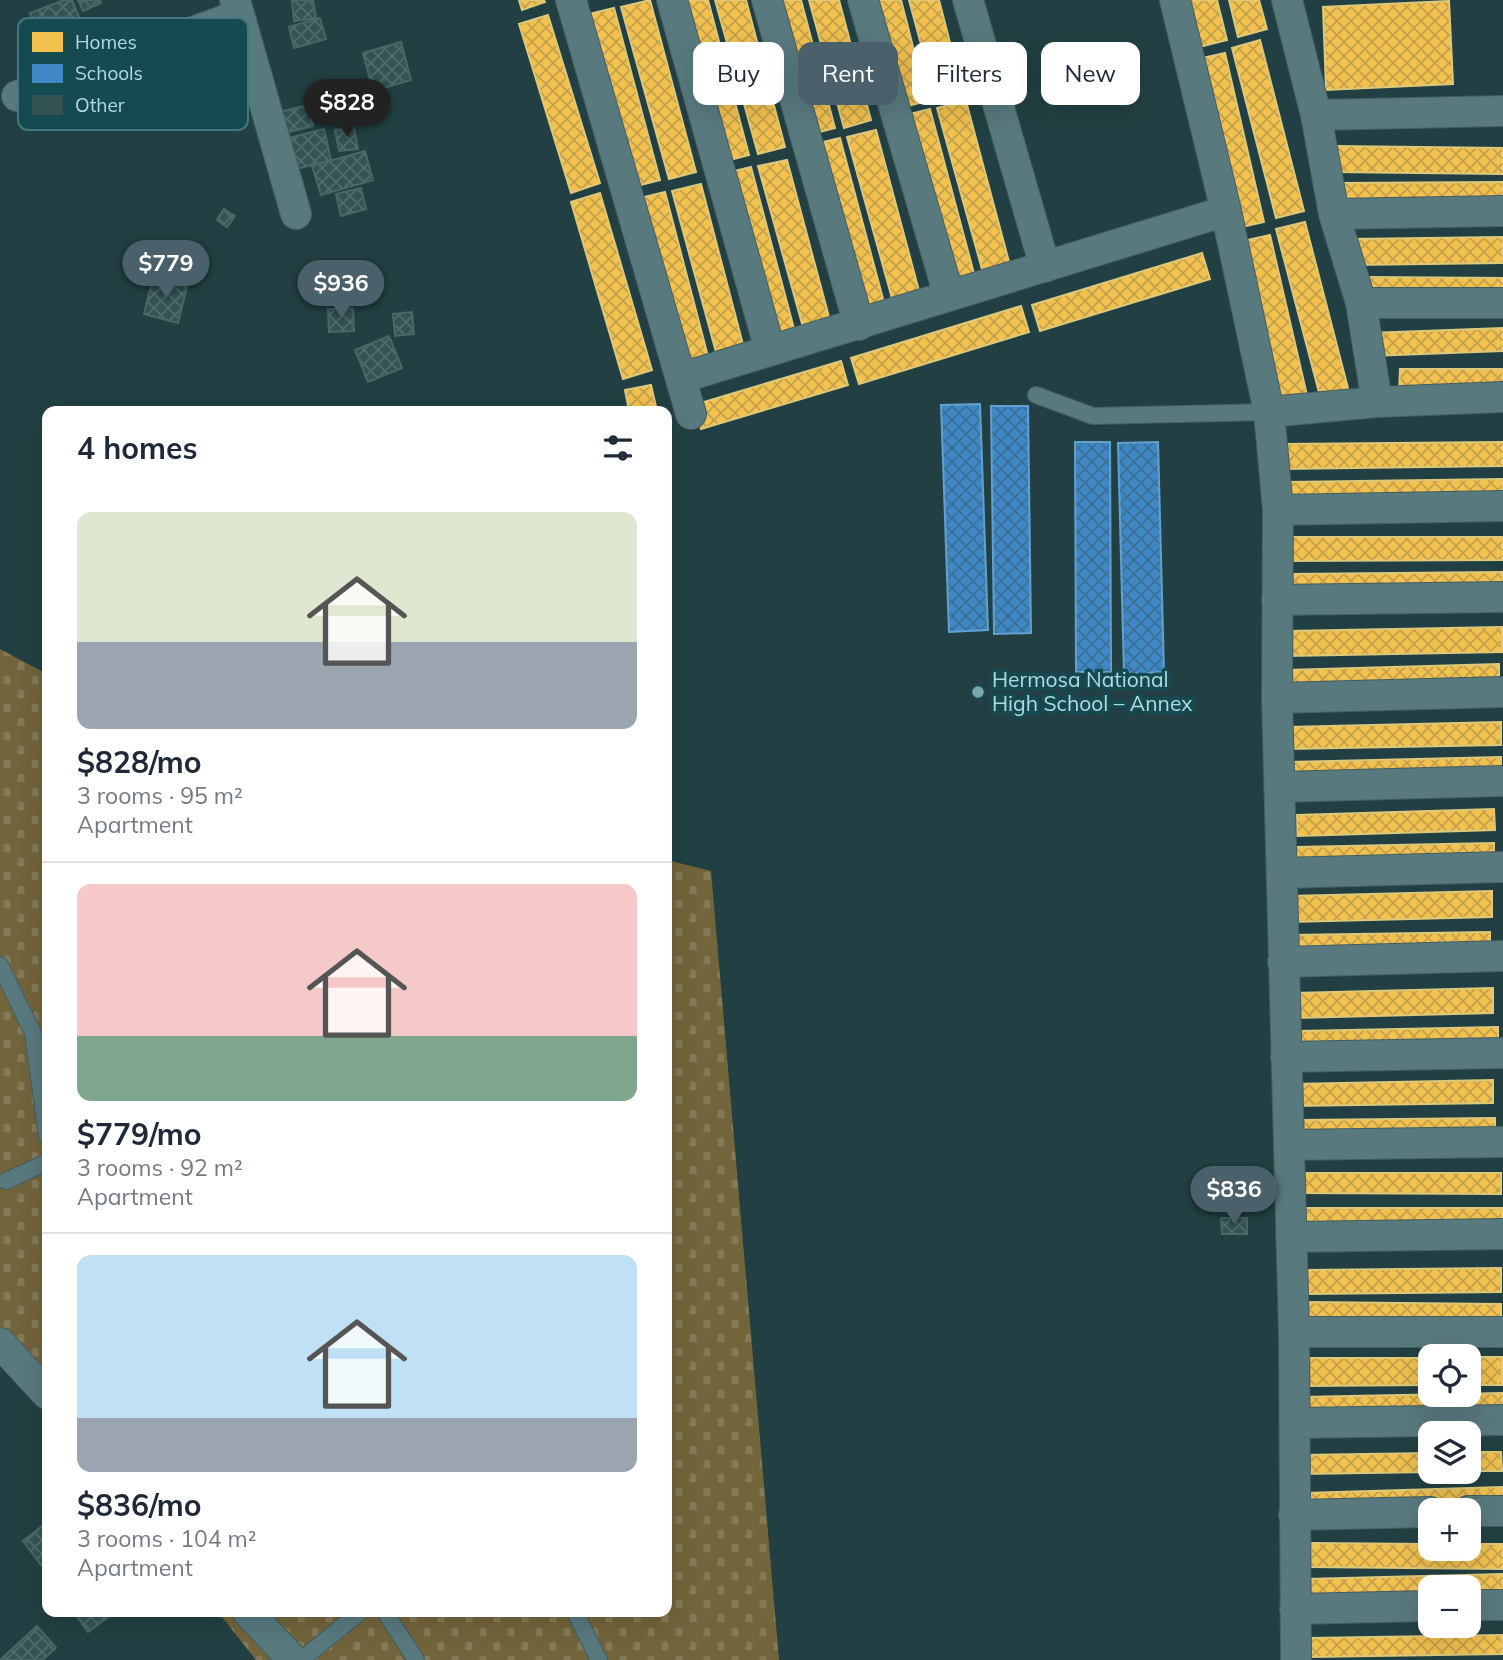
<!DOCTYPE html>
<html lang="en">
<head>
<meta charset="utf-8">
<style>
  :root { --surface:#fff; --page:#f6f6f7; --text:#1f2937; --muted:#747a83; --line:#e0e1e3; --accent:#4a616b }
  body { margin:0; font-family:Mulish,sans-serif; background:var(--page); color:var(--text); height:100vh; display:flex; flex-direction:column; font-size:26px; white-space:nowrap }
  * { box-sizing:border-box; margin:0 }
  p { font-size:23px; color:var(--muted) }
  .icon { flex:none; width:38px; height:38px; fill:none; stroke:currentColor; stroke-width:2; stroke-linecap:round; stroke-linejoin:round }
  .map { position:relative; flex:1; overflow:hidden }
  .details { position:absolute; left:42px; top:406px; width:630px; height:1211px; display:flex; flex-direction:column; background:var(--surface); border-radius:14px; box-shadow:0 7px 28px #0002 }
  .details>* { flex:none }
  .hud { position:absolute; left:693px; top:42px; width:665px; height:63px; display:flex; gap:14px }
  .buttons { position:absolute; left:1418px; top:1344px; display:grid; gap:14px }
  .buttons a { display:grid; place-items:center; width:63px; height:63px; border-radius:14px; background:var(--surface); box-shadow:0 7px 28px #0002; font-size:35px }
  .price { position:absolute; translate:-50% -60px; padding:0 16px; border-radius:24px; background:var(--accent); color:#fff; font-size:23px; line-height:46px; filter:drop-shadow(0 2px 4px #0008) }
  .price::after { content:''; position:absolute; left:50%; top:42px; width:21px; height:16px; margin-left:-10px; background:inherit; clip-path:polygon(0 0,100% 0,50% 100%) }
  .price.current { background:#222; color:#fff }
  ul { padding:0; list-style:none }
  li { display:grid; align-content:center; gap:14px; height:371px; padding:0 35px }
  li+li { border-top:2px solid var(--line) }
  li span { display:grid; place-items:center; height:217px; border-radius:14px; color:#555 }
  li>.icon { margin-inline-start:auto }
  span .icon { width:126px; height:126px; fill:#fffc; stroke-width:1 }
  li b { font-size:30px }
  h2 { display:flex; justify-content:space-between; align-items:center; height:84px; padding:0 35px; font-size:30px }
  .pill { padding:0 24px; border-radius:14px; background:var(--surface); box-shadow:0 7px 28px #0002; font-size:24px; line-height:63px }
  .pill.current { background:var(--accent); color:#fff }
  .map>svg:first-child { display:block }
</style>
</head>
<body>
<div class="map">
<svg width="1503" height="1660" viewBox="0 0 1503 1660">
  <defs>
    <pattern id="cemetery-stones" width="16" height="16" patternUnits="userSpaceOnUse" patternTransform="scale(1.75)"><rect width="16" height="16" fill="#72643b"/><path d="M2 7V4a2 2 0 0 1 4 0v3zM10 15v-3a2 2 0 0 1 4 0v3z" fill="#847a57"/></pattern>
    <pattern id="homes-cross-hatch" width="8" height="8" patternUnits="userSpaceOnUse" patternTransform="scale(1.75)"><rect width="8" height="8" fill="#f2c14e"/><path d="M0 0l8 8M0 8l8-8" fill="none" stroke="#c3a14c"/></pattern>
    <pattern id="schools-cross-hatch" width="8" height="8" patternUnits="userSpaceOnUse" patternTransform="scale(1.75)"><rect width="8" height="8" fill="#3f88c5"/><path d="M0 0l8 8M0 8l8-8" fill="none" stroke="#3c7098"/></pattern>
    <pattern id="building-cross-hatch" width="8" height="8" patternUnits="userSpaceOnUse" patternTransform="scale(1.75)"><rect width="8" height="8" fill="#345454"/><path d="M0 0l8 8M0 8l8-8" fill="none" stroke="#4f6c6c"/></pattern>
  </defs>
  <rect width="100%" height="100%" fill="#224043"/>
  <path fill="url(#cemetery-stones)" d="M0 649 47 674V1398L0 1339Z
    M667 860 711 871 779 1660H256L218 1612H667Z"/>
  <path fill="url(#homes-cross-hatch)" stroke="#dec97a" stroke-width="2" d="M519 0H544L545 2 522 10Z
    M650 0 696 172 669 179 621 7Z
    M677 0H708L749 155 722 162Z
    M715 0H746L785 147 758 154Z
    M771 0H801L835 128 808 135Z
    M809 0H839L871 120 844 128Z
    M871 0H901L927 101 900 108Z
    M909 0H939L963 93 936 100Z
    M1189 0H1217L1227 40 1199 47Z
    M1229 0H1259L1267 29 1238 37Z
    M1449 1 1453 84 1326 90 1323 7Z
    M614 8 660 180 633 187 585 15Z
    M548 15 600 183 571 193 519 24Z
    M1260 40 1304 211 1276 218 1232 48Z
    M1225 53 1264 222 1237 228 1198 59Z
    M966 101 1012 273 985 280 937 108Z
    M930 109 976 281 949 288 902 116Z
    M876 130 922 302 895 309 847 137Z
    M840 138 886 310 859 317 811 145Z
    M1334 146 1503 148V174L1334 172Z
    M787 160 833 332 806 338 758 166Z
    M751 167 797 340 770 346 722 174Z
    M1503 182V209L1336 211V183Z
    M701 184 746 356 719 363 672 191Z
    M665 192 710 364 683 371 636 199Z
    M600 193 652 370 623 379 571 202Z
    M1305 222 1349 392 1321 400 1276 229Z
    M1270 235 1309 404 1282 410 1243 241Z
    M1503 237V263L1352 265 1351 239Z
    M1202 253 1210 279 1040 331 1032 305Z
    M1367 277 1503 278V302L1367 301Z
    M1021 306 1029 332 859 384 851 358Z
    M1503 328V351L1370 356V333Z
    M841 361 848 385 701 429 694 405Z
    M1400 369H1503V392H1399Z
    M651 385 657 411H629L625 390Z
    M1503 442V466L1282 469V444Z
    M1503 479V504L1289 507V482Z
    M1286 537H1503V560L1286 561Z
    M1503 572V596L1287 598V574Z
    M1502 627V652L1288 656V631Z
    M1499 664V690L1286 696V670Z
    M1501 722V745L1287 749V727Z
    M1501 757V780L1289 786V762Z
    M1494 809 1495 830 1297 836V815Z
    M1494 843V867L1296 871V847Z
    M1492 891V917L1290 922V896Z
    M1490 932V956L1292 959V935Z
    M1493 988V1013L1295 1018 1294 993Z
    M1498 1027V1052L1299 1055V1031Z
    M1493 1080V1103L1293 1106V1084Z
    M1495 1118V1141L1299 1144 1298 1120Z
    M1298 1173H1501V1194L1297 1193Z
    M1299 1208H1502V1231L1299 1230Z
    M1501 1268V1292L1304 1294V1270Z
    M1305 1302 1501 1304V1332L1305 1330Z
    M1468 1357H1502V1385H1468Z
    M1306 1358H1430V1385L1306 1386Z
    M1503 1393V1418L1302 1422 1301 1397Z
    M1468 1452H1501L1502 1471H1468Z
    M1430 1453V1472H1433L1301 1474V1455Z
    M1503 1487V1507L1306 1514 1305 1493Z
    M1311 1543 1430 1544V1549H1468V1544H1503V1569L1310 1567Z
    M1503 1574V1603L1468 1604V1587H1430V1604L1306 1607 1305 1579Z
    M1502 1635 1503 1654 1311 1657 1310 1638Z"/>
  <path fill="url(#schools-cross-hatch)" stroke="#61a1ce" stroke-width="2" d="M980 404 988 630 949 632 941 405Z
    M991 406H1028L1031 633 994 634Z
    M1075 442H1110L1111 672H1076Z
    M1158 442 1164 672 1124 674 1118 443Z"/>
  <path fill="url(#building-cross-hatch)" stroke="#476867" stroke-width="2" d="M64 0H72L85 32 43 47 30 13Z
    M78 0H100L101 3 83 11Z
    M292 0H313L316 18 294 21Z
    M320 18 326 39 294 48 289 27Z
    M401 42 411 80 373 91 363 53Z
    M350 93 354 110 328 117 324 101Z
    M308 105 313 126 281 134 276 113Z
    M354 127 358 149 339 151 335 130Z
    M324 129 331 160 285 172 277 141Z
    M365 151 373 180 321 195 312 166Z
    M361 188 366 209 341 216 336 194Z
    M224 209 235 216 227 227 217 220Z
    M153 278 187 287 178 323 144 314Z
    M353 308 354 331 329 332 328 309Z
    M412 312 414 334 395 336 393 314Z
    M389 336 402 368 368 382 355 350Z
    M1221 1218H1247V1234H1222Z
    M47 1522V1560L41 1565 23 1541Z
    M80 1612H115L88 1632 76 1615Z
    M37 1626 56 1648 42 1660H0Z"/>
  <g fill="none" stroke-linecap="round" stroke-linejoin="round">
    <defs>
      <path id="service" d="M1036 395 1093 416 1269 412
        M0 965 33 1033 47 1137
        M6 1181 47 1162
        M385 1612 416 1660
        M575 1612 599 1660
        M301 1660 360 1612"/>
      <path id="minor" d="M235 0 296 214
        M571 0 691 414
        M672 0 770 350
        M767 0 859 325
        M863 0 949 296
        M968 0 1045 267
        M1175 0 1226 211 1269 412 1278 510 1277 698 1294 1332 1296 1660
        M1287 0 1316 115 1334 214 1361 303 1377 402
        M17 96 239 15
        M1316 115 1503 111
        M1334 214 1503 211
        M1361 303H1503
        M681 378 1226 211
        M1269 412 1377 402 1503 397
        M1278 510 1503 506
        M1277 600 1503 597
        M1277 698 1503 692
        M1279 787 1503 781
        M1282 873 1503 867
        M1283 962 1503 956
        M1286 1057 1503 1053
        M1290 1145 1503 1142
        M1291 1237 1503 1234
        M1294 1332H1503
        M0 1343 47 1394
        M1295 1423 1503 1420
        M1468 1511H1503
        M1294 1515 1430 1512
        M1468 1605H1503
        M1295 1609 1430 1606
        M248 1612 293 1660"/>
    </defs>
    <use href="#service" stroke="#445d60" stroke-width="18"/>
    <use href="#minor" stroke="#445d60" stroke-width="32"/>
    <use href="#service" stroke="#58797e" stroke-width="16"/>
    <use href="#minor" stroke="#58797e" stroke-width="30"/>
  </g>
  <circle fill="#7ea5aa" stroke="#154a51" stroke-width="2.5" cx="978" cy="692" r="7"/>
  <g text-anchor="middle" stroke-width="7" stroke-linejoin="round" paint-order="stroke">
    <g font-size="21" fill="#b0dbe2" stroke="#154a51" text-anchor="start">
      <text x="992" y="687">Hermosa National<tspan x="992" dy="24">High School – Annex</tspan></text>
    </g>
  </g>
  <rect x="18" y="18" width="230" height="112" rx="10" fill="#154a51" stroke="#44767c" stroke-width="2"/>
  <rect x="32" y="32" width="31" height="20" fill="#f2c14e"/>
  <rect x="32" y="64" width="31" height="19" fill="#3f88c5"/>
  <rect x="32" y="95" width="31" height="20" fill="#345454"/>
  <g font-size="19" fill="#b0dbe2">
    <text x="75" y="49">Homes</text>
    <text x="75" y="80">Schools</text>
    <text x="75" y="112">Other</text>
  </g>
</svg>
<div class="buttons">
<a><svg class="icon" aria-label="locate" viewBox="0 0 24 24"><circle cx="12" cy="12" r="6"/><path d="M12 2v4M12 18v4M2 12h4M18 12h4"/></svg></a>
<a><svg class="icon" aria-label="layers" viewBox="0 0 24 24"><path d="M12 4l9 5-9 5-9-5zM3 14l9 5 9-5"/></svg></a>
<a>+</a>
<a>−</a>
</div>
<b class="price current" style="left:347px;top:139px">$828</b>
<b class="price" style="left:166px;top:300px">$779</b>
<b class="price" style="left:341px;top:320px">$936</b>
<b class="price" style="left:1234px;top:1226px">$836</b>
<div class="hud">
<a class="pill">Buy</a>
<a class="pill current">Rent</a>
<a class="pill">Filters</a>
<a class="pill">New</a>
</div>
<section class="details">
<h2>4 homes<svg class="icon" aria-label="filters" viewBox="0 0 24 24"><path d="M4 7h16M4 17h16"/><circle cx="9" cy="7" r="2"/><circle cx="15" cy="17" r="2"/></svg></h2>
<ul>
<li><span style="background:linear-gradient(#dfe7d0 60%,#9aa5b1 0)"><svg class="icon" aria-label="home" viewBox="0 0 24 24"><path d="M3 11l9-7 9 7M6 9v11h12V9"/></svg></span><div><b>$828/mo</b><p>3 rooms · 95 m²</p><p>Apartment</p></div></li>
<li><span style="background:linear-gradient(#f6c9c9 70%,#7fa58c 0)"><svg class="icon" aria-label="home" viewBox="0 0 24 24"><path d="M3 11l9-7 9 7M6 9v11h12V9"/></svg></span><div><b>$779/mo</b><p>3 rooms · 92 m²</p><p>Apartment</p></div></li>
<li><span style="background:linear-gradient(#bfe0f5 75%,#9aa5b1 0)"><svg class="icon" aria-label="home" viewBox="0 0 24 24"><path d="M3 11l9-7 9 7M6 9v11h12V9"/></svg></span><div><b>$836/mo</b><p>3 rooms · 104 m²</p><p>Apartment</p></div></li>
</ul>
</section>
</div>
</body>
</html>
